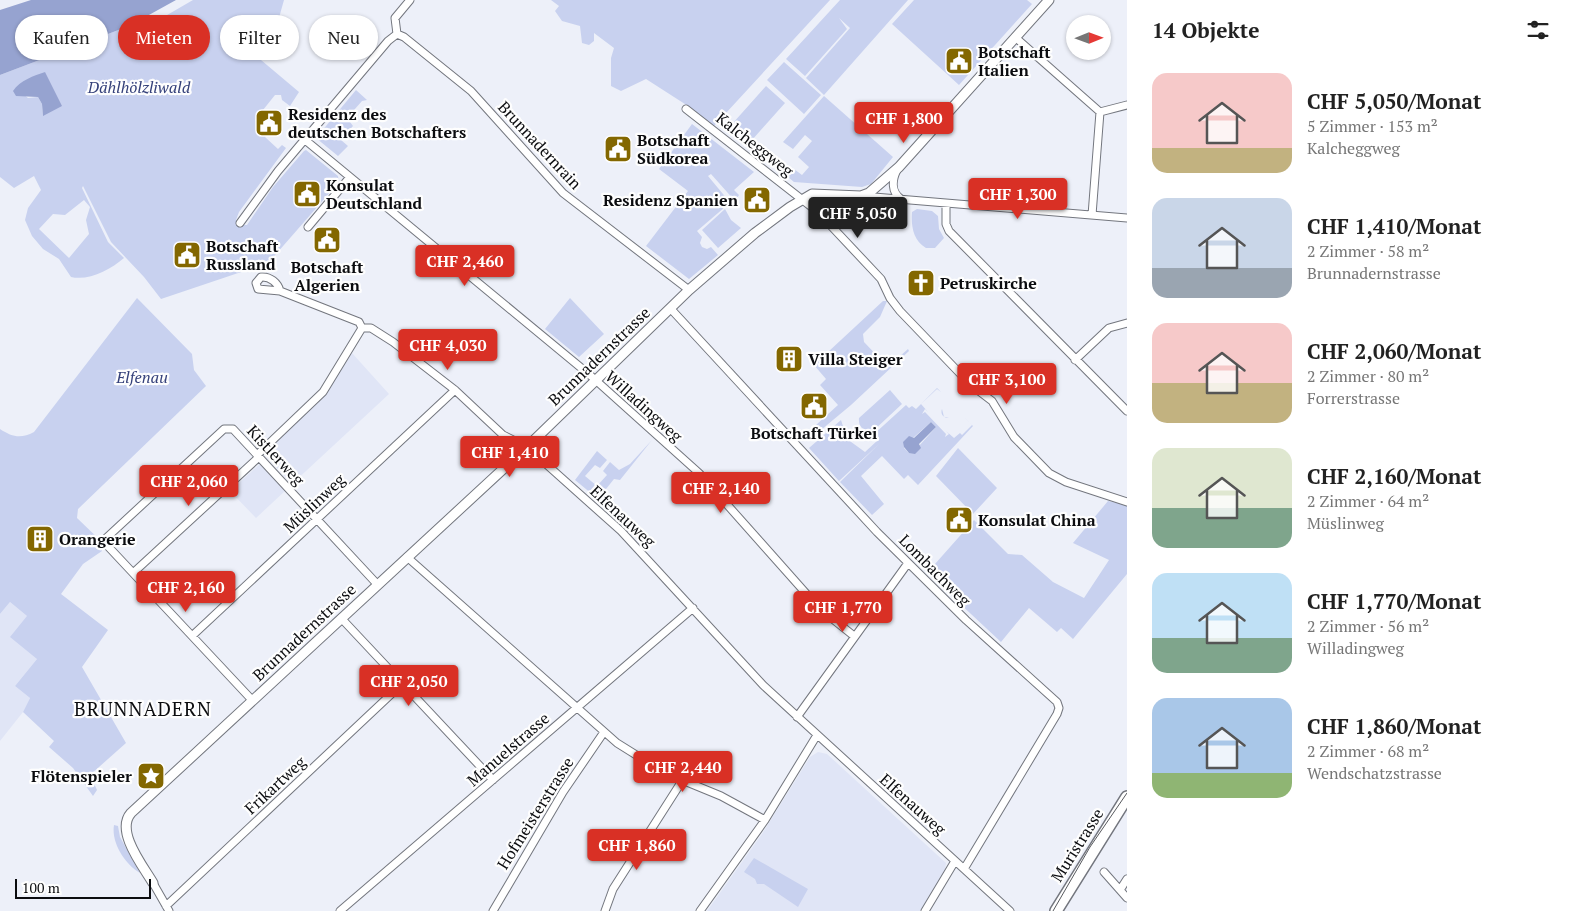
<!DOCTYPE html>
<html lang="de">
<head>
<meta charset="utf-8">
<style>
  :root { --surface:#fff; --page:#f6f6f6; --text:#222; --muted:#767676; --accent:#d93025 }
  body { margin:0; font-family:"PT Serif",serif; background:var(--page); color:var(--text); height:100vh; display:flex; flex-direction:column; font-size:19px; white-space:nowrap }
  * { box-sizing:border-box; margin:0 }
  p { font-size:16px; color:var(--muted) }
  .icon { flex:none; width:28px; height:28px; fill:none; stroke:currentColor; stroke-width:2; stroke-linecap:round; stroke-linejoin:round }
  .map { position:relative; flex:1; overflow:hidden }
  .drawer { display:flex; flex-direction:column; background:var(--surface); width:450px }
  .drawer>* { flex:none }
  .guide { position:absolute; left:15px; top:15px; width:475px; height:45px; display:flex; gap:10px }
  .needle { width:32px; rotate:89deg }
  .fabs { position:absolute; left:1066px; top:15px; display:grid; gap:10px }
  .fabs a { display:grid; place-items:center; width:45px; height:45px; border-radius:50%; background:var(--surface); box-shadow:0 1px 4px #0004; font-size:25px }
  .scale { position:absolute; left:15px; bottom:12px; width:136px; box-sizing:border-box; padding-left:5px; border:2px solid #0b0c0f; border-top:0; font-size:14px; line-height:18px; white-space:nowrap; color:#0b0c0f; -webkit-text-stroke:4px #fefefe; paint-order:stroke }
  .price { position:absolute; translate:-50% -42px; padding:0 11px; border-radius:5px; background:var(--accent); color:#fff; font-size:16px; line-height:32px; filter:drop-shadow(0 1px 2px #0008) }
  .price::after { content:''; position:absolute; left:50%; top:30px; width:15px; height:11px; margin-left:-8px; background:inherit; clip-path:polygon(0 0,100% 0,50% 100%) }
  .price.current { background:#222; color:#fff }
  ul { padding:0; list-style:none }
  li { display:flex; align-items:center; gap:15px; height:125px; padding:0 25px }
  li span { display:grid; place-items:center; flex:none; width:140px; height:100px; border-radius:15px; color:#555 }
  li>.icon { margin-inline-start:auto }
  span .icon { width:60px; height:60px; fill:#fffc; stroke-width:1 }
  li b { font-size:21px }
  h2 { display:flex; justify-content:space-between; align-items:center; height:60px; padding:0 25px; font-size:21px }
  .tag { padding:0 18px; border-radius:22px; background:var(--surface); box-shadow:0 1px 4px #0004; font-size:18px; line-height:45px }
  .tag.current { background:var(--accent); color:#fff }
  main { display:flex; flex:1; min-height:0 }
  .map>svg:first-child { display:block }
</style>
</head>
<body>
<main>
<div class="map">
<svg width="1127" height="911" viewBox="0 0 1127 911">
  <rect width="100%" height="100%" fill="#edf0f9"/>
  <path fill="#e0e5f6" d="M352 353 389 394 292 484 267 457 266 452 322 399Z
    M260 464 285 491 256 518 230 491Z
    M10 602 27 616 37 659 15 686 30 698 23 712 0 741V614Z
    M818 752 827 754 946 863 945 870 920 911H707L762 834 810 757Z"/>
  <path fill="#c8d1ef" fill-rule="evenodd" d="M193 0H284L271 46 261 60 299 92 290 106 282 100 281 95H275L255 120 268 133 265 137 278 149 282 145 286 148 239 212 236 220 242 225H247L273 187 304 151 306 150 338 176 339 182 263 269 259 266 161 299 144 277 111 242 83 186 82 188 108 242 124 258C110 270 89 281 71 277L59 259 43 249 32 236 25 220 28 208 41 190 34 176 14 188 0 177V75L129 26 151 15 155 22ZM45 72 43 116 42 104 38 97 28 98 23 94ZM84 200 90 207 86 220 89 234 69 258 39 229 53 214 65 215Z
    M551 0H830L714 126 688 106 646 79 621 91 611 86V58L614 48 594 33V41L589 45 582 43 580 26 562 21 555 11 559 6Z
    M840 0H908L824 95 806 78 850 28 839 18 847 29 805 76 786 59Z
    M914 0H1027L1032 4 959 85 892 24Z
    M784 62 821 95 804 114 767 80Z
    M766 86 785 103 752 140 733 123Z
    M356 90 367 100 362 101 347 118 353 126 341 140 348 146 338 156 316 138Z
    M824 96 893 157 871 184 862 187 794 182 788 177 794 169 802 175 809 167 798 157 812 141 805 135 793 149 783 142Z
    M692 124 754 172 734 190 739 195 735 201 711 174 708 176 728 200 725 207 697 231 702 237 700 243 702 247 707 249 711 247 718 255 689 279 646 246 688 191 659 169Z
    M725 209 731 220 741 228 718 248 702 230Z
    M917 209 932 211 938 216 939 229 944 238 935 248H926C913 240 911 226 912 212Z
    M137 298 192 354 194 370 206 386 78 509 77 518 103 543 102 551 83 564 61 594 108 630 82 667 126 743 90 775 97 790 93 796 73 768 49 747 54 741 23 712 30 698 15 686 37 659 10 637 27 616 10 602 0 614V429C12 437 21 439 34 432Z
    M570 298 604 334 579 357 545 329Z
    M883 301H887L880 317 863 334 864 342 885 364 889 362 891 364 908 349 909 351 851 405 821 430 816 425 838 405 820 385 826 379 814 365Z
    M937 388 941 392 937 389 921 404 928 412 925 409 922 414 925 412 946 434 945 437 949 434 946 431 954 438 960 433 962 435 972 425 964 417 956 424 949 417C944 419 940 414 942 409L935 402 942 409 944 417H949L956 424 964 417 973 426 918 485 908 475 904 479 882 456 861 476 884 504 872 515 840 482 879 444 839 481 809 448 841 420 847 439 865 452 878 440 873 435 906 405 909 408 912 406 916 409ZM931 422 936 427 919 446 909 453 904 448 909 437 913 438Z
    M890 390 902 404 872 432C864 431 858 427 859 418Z
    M652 440 620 480 614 479 598 499 575 480 597 451 607 460 600 468 595 465 585 476 597 486 607 475 603 471 610 462 619 470 630 464Z
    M958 448 997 488 973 514 936 476Z
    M1108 501 1127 505V574L1073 639 1061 628 1057 632 1029 608 1001 642 927 573 974 520 1008 554 1022 555 1053 582 1084 598 1109 560 1073 543Z
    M114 825 118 826 120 837 140 873C125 864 111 843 114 825Z
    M754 858 808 889 798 907 764 884H757L755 879 744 872Z"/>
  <path fill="#96a3d0" d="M31 0H176L129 26 0 75V10Z
    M45 72 62 106 43 116 42 104 38 97 16 96 13 91C20 80 34 76 45 72Z
    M931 422 936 427 919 444 921 448 915 454 909 453 904 447 903 442 909 436 914 438Z"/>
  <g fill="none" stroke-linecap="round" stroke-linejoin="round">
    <defs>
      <path id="minor" d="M397 34 404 37 471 91 563 193 689 290
        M397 34 395 18 410 0
        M1015 37 1100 112 1092 215
        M686 109 818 212 881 279 890 298 900 311 971 385 992 401 1014 437 1049 473 1066 482 1127 502
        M1100 112 1127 105
        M304 139 591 376 699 473 819 608 854 636
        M897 170C892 180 891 192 901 199
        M862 196 1127 218
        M946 203V224L949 231 1127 411
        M240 223 278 171 388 41 397 34
        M308 227 350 177
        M280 291 258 289 256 283 261 277C270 276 278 283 280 291L359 322 362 328
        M670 308 877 532 966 620 1057 702 1059 708 1057 714 964 869
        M362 328H371L393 342 455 390 503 435 527 447 621 531 763 685 1010 911
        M1075 360 1109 328 1127 323
        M257 455 323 392 362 328
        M407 557 617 743 665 773 721 796 765 820
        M133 573 259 457
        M341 618 493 780
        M192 636 455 390
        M252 700 103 541 224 429H233L377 584
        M797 717 908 563
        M1104 872 1127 898
        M153 883 169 911
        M1120 890 1127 879
        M166 906 402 684
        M340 911 693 608
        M493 911 563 792 604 732
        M605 911 613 889 682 781
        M700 911 765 820 817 735
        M925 911 955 861"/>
      <path id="tertiary" d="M153 883C143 866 115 831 131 813L527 447 689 290 755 233 790 207 812 194 861 196 869 193 899 167 1049 0"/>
      <path id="primary" d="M1056 911 1127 797"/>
    </defs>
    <use href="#minor" stroke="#73767e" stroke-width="9"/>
    <use href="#tertiary" stroke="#73767e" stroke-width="11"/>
    <use href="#primary" stroke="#73767e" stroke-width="14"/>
    <use href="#minor" stroke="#fff" stroke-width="7"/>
    <use href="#tertiary" stroke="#fff" stroke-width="9"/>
    <use href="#primary" stroke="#fff" stroke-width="11"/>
    <path stroke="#57595e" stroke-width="1" d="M1053 911 1090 847 1127 793"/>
  </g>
  <defs>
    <symbol id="civic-square" viewBox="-11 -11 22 22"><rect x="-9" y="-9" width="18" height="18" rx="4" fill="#836700" stroke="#fefefe"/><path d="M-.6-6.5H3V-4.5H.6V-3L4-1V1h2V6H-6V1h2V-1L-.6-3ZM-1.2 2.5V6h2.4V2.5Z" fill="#fff"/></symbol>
    <symbol id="church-square" viewBox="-11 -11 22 22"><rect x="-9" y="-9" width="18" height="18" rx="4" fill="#836700" stroke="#fefefe"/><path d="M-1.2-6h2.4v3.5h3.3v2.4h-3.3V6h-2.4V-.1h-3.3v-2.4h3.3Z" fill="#fff"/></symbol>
    <symbol id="building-square" viewBox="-11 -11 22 22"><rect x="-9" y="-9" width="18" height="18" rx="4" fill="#836700" stroke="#fefefe"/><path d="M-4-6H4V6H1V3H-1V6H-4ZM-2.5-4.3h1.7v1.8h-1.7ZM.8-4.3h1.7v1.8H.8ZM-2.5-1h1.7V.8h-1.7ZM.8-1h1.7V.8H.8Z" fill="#fff"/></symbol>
    <symbol id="sight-square" viewBox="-11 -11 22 22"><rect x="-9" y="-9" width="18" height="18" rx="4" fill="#836700" stroke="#fefefe"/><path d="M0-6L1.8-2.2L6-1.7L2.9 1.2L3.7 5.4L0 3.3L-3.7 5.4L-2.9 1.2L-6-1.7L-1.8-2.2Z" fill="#fff"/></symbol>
  </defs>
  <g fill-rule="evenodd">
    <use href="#civic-square" x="943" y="45" width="32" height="32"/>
    <use href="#civic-square" x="253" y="107" width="32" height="32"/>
    <use href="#civic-square" x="602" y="133" width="32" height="32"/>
    <use href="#civic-square" x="291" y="178" width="32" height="32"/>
    <use href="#civic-square" x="741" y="184" width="32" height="32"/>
    <use href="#civic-square" x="311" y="224" width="32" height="32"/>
    <use href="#civic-square" x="171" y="239" width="32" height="32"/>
    <use href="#church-square" x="905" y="267" width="32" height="32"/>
    <use href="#building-square" x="773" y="343" width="32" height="32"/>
    <use href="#civic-square" x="798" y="390" width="32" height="32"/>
    <use href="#civic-square" x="943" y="504" width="32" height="32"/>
    <use href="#building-square" x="24" y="523" width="32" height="32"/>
    <use href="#sight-square" x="135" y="760" width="32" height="32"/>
  </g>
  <g text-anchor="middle" stroke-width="4.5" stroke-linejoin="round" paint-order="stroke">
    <g font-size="16" font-weight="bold" fill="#0b0c0f" stroke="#fefefe" text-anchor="start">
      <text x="978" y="58">Botschaft<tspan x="978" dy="18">Italien</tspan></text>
      <text x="288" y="120">Residenz des<tspan x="288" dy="18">deutschen Botschafters</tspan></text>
      <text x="637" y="146">Botschaft<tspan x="637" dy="18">Südkorea</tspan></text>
      <text x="326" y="191">Konsulat<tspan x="326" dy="18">Deutschland</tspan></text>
      <text x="738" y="206" text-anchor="end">Residenz Spanien</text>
      <text x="206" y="252">Botschaft<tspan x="206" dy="18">Russland</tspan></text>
      <text x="327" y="273" text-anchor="middle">Botschaft<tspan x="327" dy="18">Algerien</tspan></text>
      <text x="940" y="289">Petruskirche</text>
      <text x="808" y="365">Villa Steiger</text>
      <text x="814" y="439" text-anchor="middle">Botschaft Türkei</text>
      <text x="978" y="526">Konsulat China</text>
      <text x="59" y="545">Orangerie</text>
      <text x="132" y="782" text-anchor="end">Flötenspieler</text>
    </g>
    <g font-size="16" font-style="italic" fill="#34407a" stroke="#fefefe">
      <text x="139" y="93">Dählhölzliwald</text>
      <text x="142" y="383">Elfenau</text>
    </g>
    <g font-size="16" fill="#0b0c0f" stroke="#fefefe">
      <text transform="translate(755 144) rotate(38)" y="6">Kalcheggweg</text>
      <text transform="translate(540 145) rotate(47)" y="6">Brunnadernrain</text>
      <text transform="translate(599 356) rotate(-44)" y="6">Brunnadernstrasse</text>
      <text transform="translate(644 406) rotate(42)" y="6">Willadingweg</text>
      <text transform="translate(276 455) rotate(47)" y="6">Kistlerweg</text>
      <text transform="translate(314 503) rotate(-43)" y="6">Müslinweg</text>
      <text transform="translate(623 516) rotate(43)" y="6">Elfenauweg</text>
      <text transform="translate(935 570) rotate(45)" y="6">Lombachweg</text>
      <text transform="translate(304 632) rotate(-43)" y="6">Brunnadernstrasse</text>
      <text transform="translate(508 749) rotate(-41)" y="6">Manuelstrasse</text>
      <text transform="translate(275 785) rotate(-43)" y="6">Frikartweg</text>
      <text transform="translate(913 804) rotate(42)" y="6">Elfenauweg</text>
      <text transform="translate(535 813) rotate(-58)" y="6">Hofmeisterstrasse</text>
      <text transform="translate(1077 845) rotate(-58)" y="6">Muristrasse</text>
    </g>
    <g font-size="19" letter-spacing="1" fill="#0b0c0f" stroke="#fefefe">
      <text x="143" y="716">BRUNNADERN</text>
    </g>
  </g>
</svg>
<div class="fabs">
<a><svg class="needle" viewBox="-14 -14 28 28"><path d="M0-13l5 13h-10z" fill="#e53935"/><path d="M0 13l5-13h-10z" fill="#767676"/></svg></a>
</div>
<div class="scale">100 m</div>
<b class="price" style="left:904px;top:144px">CHF 1,800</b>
<b class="price" style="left:1018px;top:220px">CHF 1,300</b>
<b class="price current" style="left:858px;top:239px">CHF 5,050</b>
<b class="price" style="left:465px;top:287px">CHF 2,460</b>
<b class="price" style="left:448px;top:371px">CHF 4,030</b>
<b class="price" style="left:1007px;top:405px">CHF 3,100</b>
<b class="price" style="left:510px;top:478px">CHF 1,410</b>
<b class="price" style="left:189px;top:507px">CHF 2,060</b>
<b class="price" style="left:721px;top:514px">CHF 2,140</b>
<b class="price" style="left:186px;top:613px">CHF 2,160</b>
<b class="price" style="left:843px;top:633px">CHF 1,770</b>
<b class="price" style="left:409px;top:707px">CHF 2,050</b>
<b class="price" style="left:683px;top:793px">CHF 2,440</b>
<b class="price" style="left:637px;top:871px">CHF 1,860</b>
<div class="guide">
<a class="tag">Kaufen</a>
<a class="tag current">Mieten</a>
<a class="tag">Filter</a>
<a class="tag">Neu</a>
</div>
</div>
<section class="drawer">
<h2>14 Objekte<svg class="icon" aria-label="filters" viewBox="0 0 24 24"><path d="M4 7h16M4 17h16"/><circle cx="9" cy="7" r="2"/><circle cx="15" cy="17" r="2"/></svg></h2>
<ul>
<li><span style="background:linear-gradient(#f6c9c9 75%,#c2b280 0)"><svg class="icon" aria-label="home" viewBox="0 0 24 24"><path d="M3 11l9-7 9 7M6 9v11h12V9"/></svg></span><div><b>CHF 5,050/Monat</b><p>5 Zimmer · 153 m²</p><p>Kalcheggweg</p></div></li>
<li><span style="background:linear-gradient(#c9d6e8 70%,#9aa5b1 0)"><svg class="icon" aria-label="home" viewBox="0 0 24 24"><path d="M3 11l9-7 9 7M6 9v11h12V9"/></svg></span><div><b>CHF 1,410/Monat</b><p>2 Zimmer · 58 m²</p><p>Brunnadernstrasse</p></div></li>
<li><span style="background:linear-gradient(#f6c9c9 60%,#c2b280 0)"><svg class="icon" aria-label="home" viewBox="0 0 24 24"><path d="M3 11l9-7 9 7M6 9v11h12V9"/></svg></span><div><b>CHF 2,060/Monat</b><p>2 Zimmer · 80 m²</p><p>Forrerstrasse</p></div></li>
<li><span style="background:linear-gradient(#dfe7d0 60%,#7fa58c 0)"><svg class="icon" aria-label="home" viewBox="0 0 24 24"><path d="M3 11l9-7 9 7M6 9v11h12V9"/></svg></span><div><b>CHF 2,160/Monat</b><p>2 Zimmer · 64 m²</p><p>Müslinweg</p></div></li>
<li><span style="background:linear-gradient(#bfe0f5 65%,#7fa58c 0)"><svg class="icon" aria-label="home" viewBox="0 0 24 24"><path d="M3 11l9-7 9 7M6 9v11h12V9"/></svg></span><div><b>CHF 1,770/Monat</b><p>2 Zimmer · 56 m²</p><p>Willadingweg</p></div></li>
<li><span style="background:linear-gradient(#a9c7e8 75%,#8fb573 0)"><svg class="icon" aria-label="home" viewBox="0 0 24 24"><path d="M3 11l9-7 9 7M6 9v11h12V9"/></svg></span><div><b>CHF 1,860/Monat</b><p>2 Zimmer · 68 m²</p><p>Wendschatzstrasse</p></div></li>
</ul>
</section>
</main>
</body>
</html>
